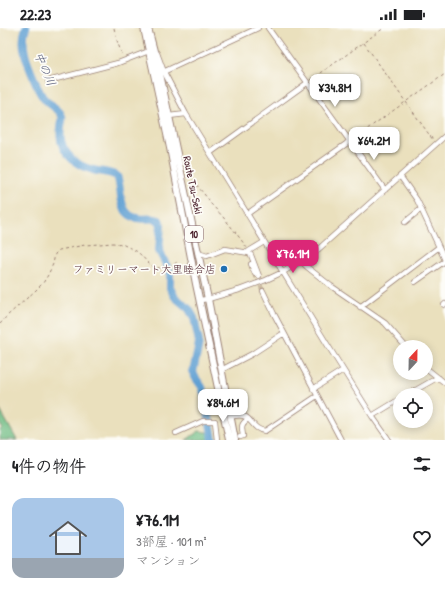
<!DOCTYPE html>
<html lang="ja">
<head>
<meta charset="utf-8">
<style>
  :root { --surface:#fff; --page:#f6f6f6; --text:#202124; --muted:#757577; --line:#e0e0e0; --accent:#db2777 }
  body { margin:0; font-family:"Patrick Hand","Klee One",sans-serif; background:var(--page); color:var(--text); height:100vh; display:flex; flex-direction:column; font-size:15px; white-space:nowrap }
  * { box-sizing:border-box; margin:0 }
  p { font-size:13px; color:var(--muted) }
  .icon { flex:none; width:22px; height:22px; fill:none; stroke:currentColor; stroke-width:2; stroke-linecap:round; stroke-linejoin:round }
  .map { position:relative; height:412px; overflow:hidden }
  .panel { display:flex; flex-direction:column; background:var(--surface); flex:1 }
  .panel>* { flex:none }
  .needle { width:26px; rotate:22deg }
  .tools { position:absolute; left:393px; top:312px; display:grid; gap:8px }
  .tools a { display:grid; place-items:center; width:40px; height:40px; border-radius:50%; background:var(--surface); box-shadow:0 2px 10px #0003; font-size:20px }
  .price { position:absolute; translate:-50% -34px; padding:0 9px; border-radius:8px; background:#fff; color:#222; font-size:13px; line-height:26px; filter:drop-shadow(0 1px 2px #0008) }
  .price::after { content:''; position:absolute; left:50%; top:24px; width:12px; height:9px; margin-left:-6px; background:inherit; clip-path:polygon(0 0,100% 0,50% 100%) }
  .price.on { background:var(--accent); color:#fff }
  ul { padding:0; list-style:none }
  li { display:flex; align-items:center; gap:12px; height:100px; padding:0 12px }
  li+li { border-top:1px solid var(--line) }
  li span { display:grid; place-items:center; flex:none; width:112px; height:80px; border-radius:12px; color:#555 }
  li>.icon { margin-inline-start:auto }
  span .icon { width:48px; height:48px; fill:#fffc; stroke-width:1 }
  li b { font-size:17px }
  h2 { display:flex; justify-content:space-between; align-items:center; height:48px; padding:0 12px; font-size:17px }
  .status { display:flex; justify-content:space-between; align-items:center; height:28px; padding:0 20px; background:var(--surface); direction:ltr }
  .status svg { height:11px; fill:currentColor }
  .map>svg:first-child { display:block }
</style>
</head>
<body>
<div class="status"><b>22:23</b><svg viewBox="0 0 49 12"><path d="M0 12V9h3v3zM5 12V6h3v6zM10 12V3h3v9zM15 12V0h3v12zM26 1h20v11H26zM47 4h2v5h-2z"/></svg></div>
<div class="map">
<svg width="445" height="412" viewBox="0 0 445 412">
  <rect width="100%" height="100%" fill="#fdfcf7"/>
  <filter id="ink" filterUnits="userSpaceOnUse"><feTurbulence type="fractalNoise" baseFrequency=".025" numOctaves="2"/><feDisplacementMap in="SourceGraphic" scale="8" xChannelSelector="R" yChannelSelector="G"/><feConvolveMatrix kernelMatrix="1 2 1 2 8 2 1 2 1" color-interpolation-filters="sRGB"/></filter>
  <filter id="wash" filterUnits="userSpaceOnUse"><feTurbulence type="fractalNoise" baseFrequency=".012" numOctaves="4" result="noise"/><feDisplacementMap in="SourceGraphic" scale="16" xChannelSelector="R" yChannelSelector="G"/><feGaussianBlur stdDeviation="0.9" result="paint"/><feColorMatrix in="noise" values="0 0 0 0 0 0 0 0 0 0 0 0 0 0 0 0 0 1.4 0 .05"/><feComposite in="paint" operator="in"/></filter>
  <g filter="url(#wash)">
    <rect width="100%" height="100%" fill="#eae0bd"/>
    <path fill="#73be86" stroke="#5e6e58" d="M0 382 17 412H0V402L2 400 0 396Z
      M199 403 213 405 215 412H186Z"/>
    <g fill="none" stroke-linecap="round" stroke-linejoin="round">
      <path stroke="#60a0d3" stroke-width="8" d="M26 0C19 17 28 37 35 53 37 59 40 66 45 72 50 77 60 81 62 88 63 92 61 96 61 100 59 112 63 123 72 131 77 136 86 140 93 142 101 144 109 144 117 148 123 162 117 186 137 190 144 192 151 189 159 192L161 197 159 223 170 244V260L175 269 189 281 194 290 199 314 198 321 193 344 195 349 202 359 204 365 208 384 213 412"/>
    </g>
  </g>
  <g filter="url(#ink)">
    <g fill="none" stroke-linecap="round" stroke-linejoin="round">
      <path stroke="#cab9a0" stroke-width="4.5" stroke-dasharray="4.5 2" stroke-linecap="butt" d="M255 246 263 263"/>
      <defs>
        <path id="minor" d="M268 0 385 162
          M157 25 164 44 186 86 327 316 372 388 389 412
          M161 45 258 0
          M48 53 118 35 149 23
          M169 88 186 86
          M210 125 307 55
          M400 148 417 172 445 232
          M247 186 346 116 349 113
          M405 194 421 181
          M198 225 207 228 225 221 249 225V223L264 214
          M249 225 251 227 259 248
          M301 233 307 239 331 258 385 295 406 319
          M251 236 255 246
          M415 254 445 233
          M263 263 274 286 341 412
          M200 272 208 271 239 262 266 252 283 244 313 226 445 108
          M444 277 445 276
          M360 279 439 219
          M225 340 252 326 284 305
          M426 340 445 355
          M313 361 343 342
          M407 367 435 351 439 350
          M234 388C253 384 249 401 265 403L317 368
          M372 388 400 371
          M176 405 203 393H215L217 412
          M240 409 243 408C242 399 240 397 248 391"/>
        <path id="major" d="M144 0 170 120 196 256 229 412
          M148 0 160 46 208 271 235 412"/>
      </defs>
      <use href="#minor" stroke="#9a8074" stroke-width="6"/>
      <use href="#major" stroke="#9a8074" stroke-width="8"/>
      <path stroke="#9a8074" stroke-width="1" stroke-dasharray="3 3" stroke-linecap="butt" d="M114 0 118 16 123 28
        M364 15 405 73
        M311 52 384 0
        M406 74 433 112
        M353 111 445 46
        M186 142 199 160 209 172V174C223 188 235 203 247 220
        M0 296 7 288 35 263 43 255 48 247 53 236 55 226 59 222 85 217 113 215 122 216 138 224 150 237 162 241 172 238 177 234"/>
      <use href="#minor" stroke="#fff" stroke-width="4.5"/>
      <use href="#major" stroke="#fff" stroke-width="6"/>
    </g>
  </g>
  <circle fill="#1f6fb2" stroke="#fdfcf7" stroke-width="1.5" cx="224" cy="241" r="4"/>
  <g text-anchor="middle" stroke-width="3.5" stroke-linejoin="round" paint-order="stroke">
    <rect fill="#fdfcf7" stroke="#806168" stroke-width="1" x="185" y="198" width="18" height="16" rx="3"/>
    <g font-size="10" font-weight="bold" fill="#4a1f2b">
      <text x="194" y="210">10</text>
    </g>
    <g font-size="11" fill="#4a1f2b" stroke="#fdfcf7">
      <text transform="translate(193 157) rotate(78)" y="4">Route Tsu-Seki</text>
    </g>
    <g font-size="11" fill="#4a1f2b" stroke="#fdfcf7" text-anchor="end">
      <text x="216" y="245">ファミリーマート大里睦合店</text>
    </g>
    <g font-size="12" font-style="italic" fill="#545977" stroke="#fdfcf7">
      <text transform="translate(45 41) rotate(67)" y="4">中の川</text>
    </g>
  </g>
</svg>
<div class="tools">
<a><svg class="needle" viewBox="-14 -14 28 28"><path d="M0-13l5 13h-10z" fill="#e53935"/><path d="M0 13l5-13h-10z" fill="#757577"/></svg></a>
<a><svg class="icon" aria-label="locate" viewBox="0 0 24 24"><circle cx="12" cy="12" r="6"/><path d="M12 2v4M12 18v4M2 12h4M18 12h4"/></svg></a>
</div>
<b class="price" style="left:335px;top:80px">¥34.8M</b>
<b class="price" style="left:374px;top:133px">¥64.2M</b>
<b class="price on" style="left:293px;top:246px">¥76.1M</b>
<b class="price" style="left:223px;top:395px">¥84.6M</b>
</div>
<section class="panel">
<h2>4件の物件<svg class="icon" aria-label="filters" viewBox="0 0 24 24"><path d="M4 7h16M4 17h16"/><circle cx="9" cy="7" r="2"/><circle cx="15" cy="17" r="2"/></svg></h2>
<ul>
<li><span style="background:linear-gradient(#a9c7e8 75%,#9aa5b1 0)"><svg class="icon" aria-label="home" viewBox="0 0 24 24"><path d="M3 11l9-7 9 7M6 9v11h12V9"/></svg></span><div><b>¥76.1M</b><p>3部屋 · 101 m²</p><p>マンション</p></div><svg class="icon" aria-label="heart" viewBox="0 0 24 24"><path d="M12 20l-8-8c-3-5 5-10 8-4 3-6 11-1 8 4z"/></svg></li>
</ul>
</section>
</body>
</html>
